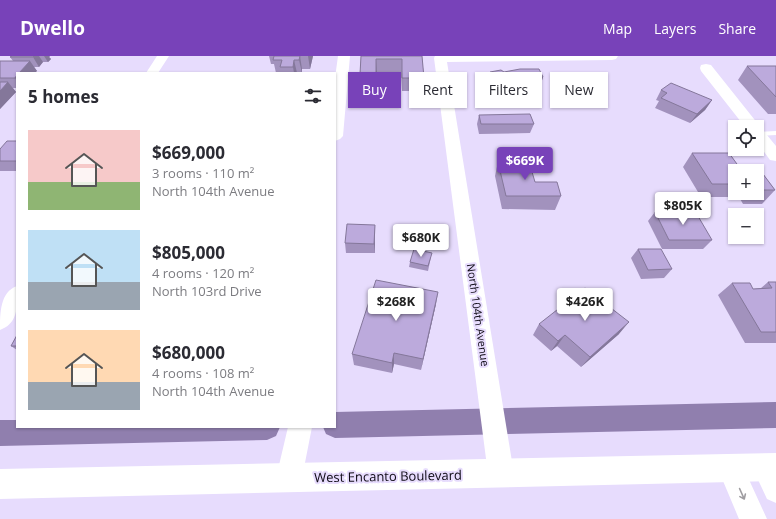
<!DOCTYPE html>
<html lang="en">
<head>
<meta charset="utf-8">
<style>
  :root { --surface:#fff; --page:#f7f7f7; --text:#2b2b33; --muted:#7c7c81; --accent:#7842b9 }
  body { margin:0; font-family:"Open Sans",sans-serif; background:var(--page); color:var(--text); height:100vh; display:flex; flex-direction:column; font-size:15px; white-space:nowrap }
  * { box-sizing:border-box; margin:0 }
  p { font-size:13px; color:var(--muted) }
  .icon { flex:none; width:22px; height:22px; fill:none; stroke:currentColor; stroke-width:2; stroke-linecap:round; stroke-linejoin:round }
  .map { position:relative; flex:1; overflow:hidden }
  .side { position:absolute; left:16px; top:16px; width:320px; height:356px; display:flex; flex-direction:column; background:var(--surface); border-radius:0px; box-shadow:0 1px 3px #0004 }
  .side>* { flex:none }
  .banner { position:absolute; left:348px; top:16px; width:368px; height:36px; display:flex; gap:8px }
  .fabs { position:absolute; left:728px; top:64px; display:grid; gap:8px }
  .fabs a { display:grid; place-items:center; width:36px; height:36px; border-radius:0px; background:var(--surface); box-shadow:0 1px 3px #0004; font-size:20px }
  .price { position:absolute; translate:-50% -34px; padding:0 9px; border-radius:4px; background:#fff; color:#222; font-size:13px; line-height:26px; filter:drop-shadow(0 1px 2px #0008) }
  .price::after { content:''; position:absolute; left:50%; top:24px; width:12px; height:9px; margin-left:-6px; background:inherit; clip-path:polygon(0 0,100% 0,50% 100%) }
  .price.selected { background:var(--accent); color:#fff }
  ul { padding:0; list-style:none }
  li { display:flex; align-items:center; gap:12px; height:100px; padding:0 12px }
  li span { display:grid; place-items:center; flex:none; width:112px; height:80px; border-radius:0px; color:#555 }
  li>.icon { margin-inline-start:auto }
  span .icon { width:48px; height:48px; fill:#fffc; stroke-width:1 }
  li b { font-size:17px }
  h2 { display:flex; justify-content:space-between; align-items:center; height:48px; padding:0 12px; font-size:17px }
  .chip { padding:0 14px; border-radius:0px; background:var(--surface); box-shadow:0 1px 3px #0004; font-size:14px; line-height:36px }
  .chip.selected { background:var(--accent); color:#fff }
  header { display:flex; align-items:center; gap:24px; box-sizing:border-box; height:56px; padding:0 20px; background:var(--accent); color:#fff }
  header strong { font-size:19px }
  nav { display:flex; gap:22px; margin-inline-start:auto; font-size:14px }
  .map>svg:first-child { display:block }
</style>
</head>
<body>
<header>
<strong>Dwello</strong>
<nav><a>Map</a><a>Layers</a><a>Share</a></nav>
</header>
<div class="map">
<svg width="776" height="463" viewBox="0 0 776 463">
  <rect width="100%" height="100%" fill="#e7dcfd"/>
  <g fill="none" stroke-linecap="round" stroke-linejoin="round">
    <path fill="#907fae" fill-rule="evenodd" d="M776 346V372L335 382 326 378 323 371H335V356Z
      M0 364H17V371H280L276 380 267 384 0 390Z"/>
    <path fill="#fff" fill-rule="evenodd" d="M776 75V79L757 80V76Z"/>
    <path fill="#fff" fill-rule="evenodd" d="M157 0H169L158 17H146Z
      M338 0H350L343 80 340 83 335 85V22Z
      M435 0H618L616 3 612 4 447 6 514 418 510 427 501 431 492 427 488 418 434 2Z
      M706 8 711 9 758 68 760 72 762 73 776 90V105L770 104 757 86V71H745L701 15 700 12 701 9Z
      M17 230C17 247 20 267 0 274 0 257 0 236 17 230Z
      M288 371H312L302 422 298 431 289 435 280 431 276 422Z
      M765 398 774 402 776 406V447L767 443 752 411 756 402Z
      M731 400 740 404 767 463H739L718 413 722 404Z"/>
    <path fill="#fff" fill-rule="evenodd" d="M776 397V425L0 443V413Z"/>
  </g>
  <path fill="#a292bd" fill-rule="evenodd" d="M12 0H50L49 1 51 3 48 6H43L39 11H34L37 15 17 17V32H13L16 36 0 53V5H13L10 1Z
    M269 0H313L310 13H302V17H276L274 8H271Z
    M361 0H422L424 22 423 35H402L401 17H377L376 32H361L360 18Z
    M747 10H776V58H768L738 24Z
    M490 16 543 21 540 31 491 41 482 30 484 21 489 20Z
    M661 34 712 44 705 54 690 67 655 52 659 45 656 44Z
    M479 59 534 68 530 77 479 78 477 68Z
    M17 85V115H0V93Z
    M692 97H729L742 115 760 114 775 134 762 148H743L739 141H701L683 111ZM735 115H757V137H735Z
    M498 106 561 140 555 154 502 153 495 120Z
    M655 156 712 184 703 193H662L648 165Z
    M375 169V197H346L345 187Z
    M638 193 672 213 664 222 641 223 631 202Z
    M431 201 428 215 409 211 410 206Z
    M768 226H776V287H745L718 239 732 227 753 233 761 232Z
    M436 248 421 314 394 308 392 317 354 309 352 298Z
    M539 268 619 278 581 311 557 290 551 295 533 279Z
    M17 279V294L11 290Z"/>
  <path fill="#84779a" d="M34 0H39L43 6 39 11 33 1Z
    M44 0H50L49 1 51 3 48 6Z
    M300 0 302 13V17L299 4Z
    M308 0H313L310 13Z
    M376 3 377 17 376 32Z
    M294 4 297 17H294L293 11Z
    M30 5 37 15 35 17H19Z
    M17 19V25L15 22Z
    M543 21 540 31 491 41 493 32Z
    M8 26 16 36 0 53V35Z
    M712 44 705 54 690 67 697 58Z
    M375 169V197L374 188Z
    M438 236 436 248 421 314 423 303Z
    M629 266 619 278 581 311 590 301Z
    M565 279 557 290 551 295 558 285Z
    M394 297V308L392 317V307Z"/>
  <path fill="#bcaadc" stroke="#84779a" d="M12 0H34L33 1H10Z
    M274 0H300L299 4H294L293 11H280L282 4H273Z
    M361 0H422L424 22H402V3H376V18H360Z
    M0 5H30L19 17H17V19L15 22H0Z
    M747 10H776V41Z
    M520 13H539L543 21 493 32 484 21 491 19 490 16 501 14 504 16Z
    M0 26H8L0 35Z
    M671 27 712 44 697 58 661 42 667 37 661 34Z
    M530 58 534 68H481L479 59Z
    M7 85H17V104L16 105H0V93Z
    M692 97H729L742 115 760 114 775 134H757V115H735V128H712Z
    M498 106H529L535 126H557L561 140H506Z
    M695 155 712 184H669L655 156Z
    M347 168 375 169 374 188 345 187Z
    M414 193 432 197 428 210 410 206Z
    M638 193H661L672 213 648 214Z
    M376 224 438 236 423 303 394 297 392 307 352 298Z
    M768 226H776V276H761L732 227H750L753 233 772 232Z
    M585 232 629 266 590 301 565 279 558 285 539 268Z
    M17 279V290H11Z"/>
  <defs><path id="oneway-shaft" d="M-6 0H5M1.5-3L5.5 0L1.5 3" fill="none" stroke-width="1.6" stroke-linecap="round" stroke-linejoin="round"/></defs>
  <use stroke="#9f9da1" href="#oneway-shaft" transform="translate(742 438) rotate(66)"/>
  <g text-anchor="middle" stroke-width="4" stroke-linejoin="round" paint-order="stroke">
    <g font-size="11" fill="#0e0a15" stroke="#e7dcfd">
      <text transform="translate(478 259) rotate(82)" y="4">North 104th Avenue</text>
    </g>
    <g font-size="13" fill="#0e0a15" stroke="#e7dcfd">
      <text transform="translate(388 420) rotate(-1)" y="5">West Encanto Boulevard</text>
    </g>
  </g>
</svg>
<div class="fabs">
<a><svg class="icon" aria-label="locate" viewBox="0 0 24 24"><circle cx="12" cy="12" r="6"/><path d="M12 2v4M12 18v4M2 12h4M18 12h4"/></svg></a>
<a>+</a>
<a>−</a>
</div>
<b class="price selected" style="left:525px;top:125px">$669K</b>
<b class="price" style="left:683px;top:170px">$805K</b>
<b class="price" style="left:421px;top:202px">$680K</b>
<b class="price" style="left:396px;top:266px">$268K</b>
<b class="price" style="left:585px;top:266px">$426K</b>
<div class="banner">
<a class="chip selected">Buy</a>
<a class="chip">Rent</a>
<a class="chip">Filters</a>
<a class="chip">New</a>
</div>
<section class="side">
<h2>5 homes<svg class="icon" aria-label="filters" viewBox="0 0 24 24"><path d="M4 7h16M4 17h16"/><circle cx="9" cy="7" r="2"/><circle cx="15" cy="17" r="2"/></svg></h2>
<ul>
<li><span style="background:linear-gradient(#f6c9c9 65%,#8fb573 0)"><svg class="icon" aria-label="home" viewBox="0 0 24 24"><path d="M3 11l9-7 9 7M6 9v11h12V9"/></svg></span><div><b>$669,000</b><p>3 rooms · 110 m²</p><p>North 104th Avenue</p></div></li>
<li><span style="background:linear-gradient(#bfe0f5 65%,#9aa5b1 0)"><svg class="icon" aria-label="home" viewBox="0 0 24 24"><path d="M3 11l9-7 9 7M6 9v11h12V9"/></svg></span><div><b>$805,000</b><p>4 rooms · 120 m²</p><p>North 103rd Drive</p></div></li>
<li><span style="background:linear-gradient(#ffd9b3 65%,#9aa5b1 0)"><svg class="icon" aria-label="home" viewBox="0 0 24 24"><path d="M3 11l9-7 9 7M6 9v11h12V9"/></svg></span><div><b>$680,000</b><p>4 rooms · 108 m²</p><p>North 104th Avenue</p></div></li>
</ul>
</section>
</div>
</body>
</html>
